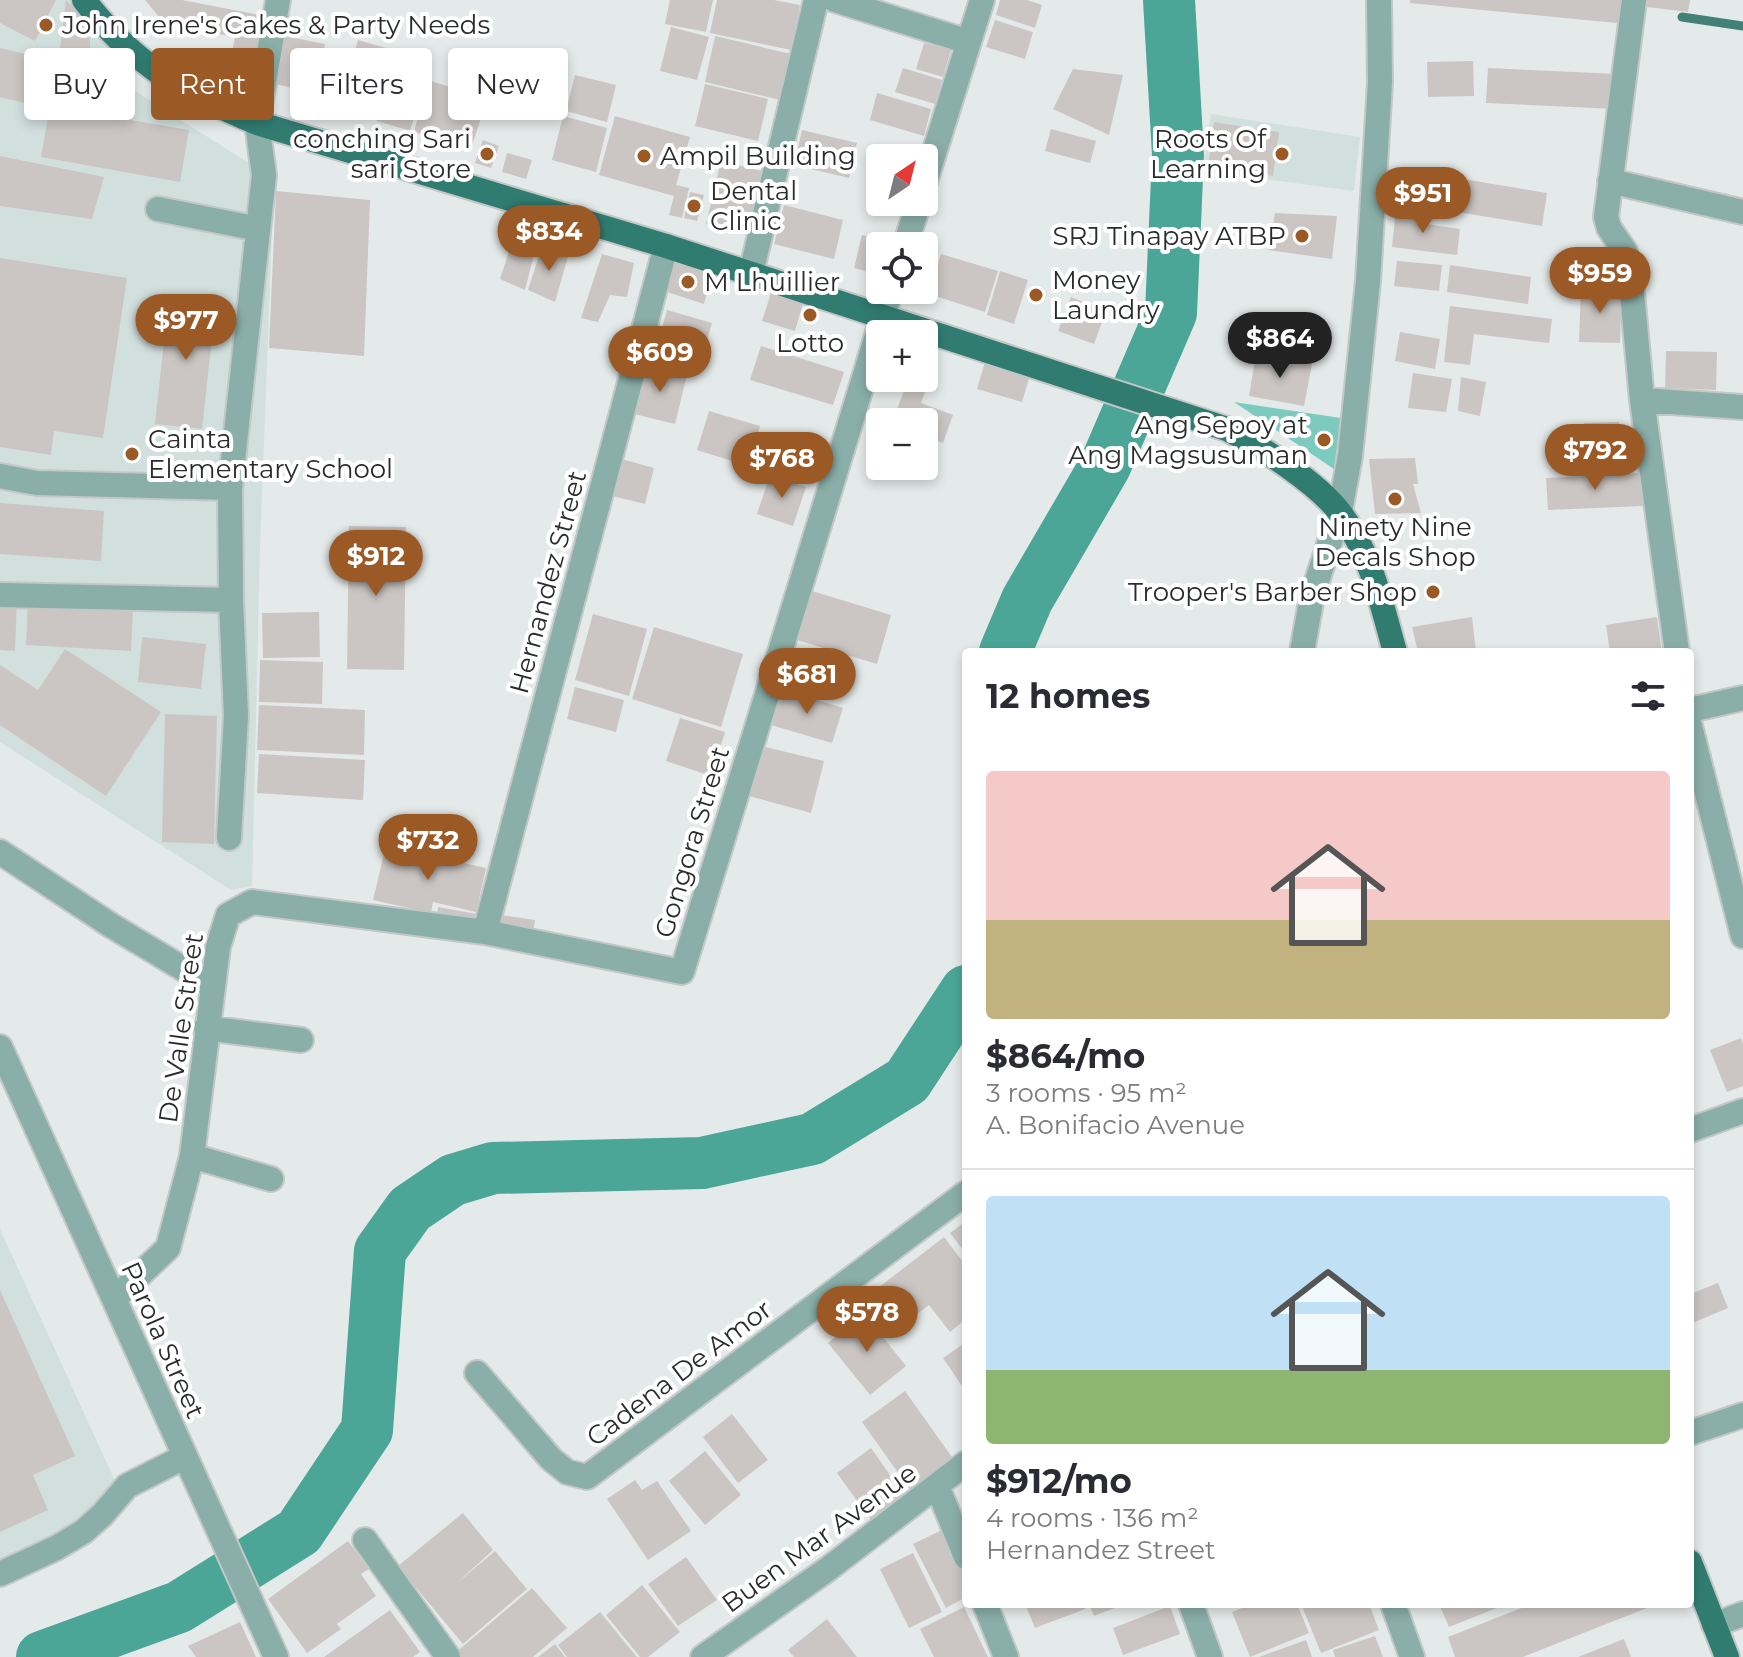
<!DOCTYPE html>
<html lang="en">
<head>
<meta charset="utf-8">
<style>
  :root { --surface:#fff; --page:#f7f7f7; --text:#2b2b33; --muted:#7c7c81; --line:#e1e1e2; --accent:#9b5926 }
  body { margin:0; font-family:Montserrat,sans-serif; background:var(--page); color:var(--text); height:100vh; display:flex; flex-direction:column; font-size:30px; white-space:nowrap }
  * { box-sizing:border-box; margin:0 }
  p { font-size:26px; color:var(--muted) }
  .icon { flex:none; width:44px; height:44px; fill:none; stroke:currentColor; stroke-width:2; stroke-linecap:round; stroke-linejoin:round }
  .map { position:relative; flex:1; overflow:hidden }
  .details { position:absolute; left:962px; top:648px; width:732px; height:960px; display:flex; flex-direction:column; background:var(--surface); border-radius:8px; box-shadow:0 4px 12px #0003 }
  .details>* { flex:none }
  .hud { position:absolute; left:24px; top:48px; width:760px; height:72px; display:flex; gap:16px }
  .needle { width:52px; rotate:35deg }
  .buttons { position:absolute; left:866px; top:144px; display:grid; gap:16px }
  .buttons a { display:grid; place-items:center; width:72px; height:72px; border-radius:8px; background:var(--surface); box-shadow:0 4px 12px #0003; font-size:40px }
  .price { position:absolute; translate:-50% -68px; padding:0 18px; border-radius:28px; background:var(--accent); color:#fff; font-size:26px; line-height:52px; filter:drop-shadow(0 2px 4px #0008) }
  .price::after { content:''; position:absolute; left:50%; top:48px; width:24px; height:18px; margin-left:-12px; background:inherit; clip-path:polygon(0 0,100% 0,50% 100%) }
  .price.selected { background:#222; color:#fff }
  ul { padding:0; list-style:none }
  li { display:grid; align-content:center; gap:16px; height:424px; padding:0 24px }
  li+li { border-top:2px solid var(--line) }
  li span { display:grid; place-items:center; height:248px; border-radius:8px; color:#555 }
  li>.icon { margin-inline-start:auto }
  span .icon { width:144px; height:144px; fill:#fffc; stroke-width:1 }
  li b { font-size:34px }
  h2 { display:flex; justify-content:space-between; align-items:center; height:96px; padding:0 24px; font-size:34px }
  .tag { padding:0 28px; border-radius:8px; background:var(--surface); box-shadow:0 4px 12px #0003; font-size:28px; line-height:72px }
  .tag.selected { background:var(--accent); color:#fff }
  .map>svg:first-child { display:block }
</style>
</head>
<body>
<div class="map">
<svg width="1743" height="1657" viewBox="0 0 1743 1657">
  <rect width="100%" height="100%" fill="#e4eae9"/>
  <path fill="#d2e0dd" d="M0 0H70L123 59 116 79 274 179 260 547 252 886 231 890 0 742Z
    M1211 114 1360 137 1354 191 1203 171Z
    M0 1229 115 1481 57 1542 0 1569Z"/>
  <path fill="#7dcbbe" d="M1234 402 1341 418 1334 469Z"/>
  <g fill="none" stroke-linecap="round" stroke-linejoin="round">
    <path stroke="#418178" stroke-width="9" d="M1682 17 1743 26"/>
    <path stroke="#4ba698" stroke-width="52" d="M1005 652 1027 600 1105 466 1171 313 1178 155 1169 0
      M42 1657 179 1607 299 1532 367 1430 380 1251 410 1209 453 1180 493 1168 702 1163 812 1139 907 1081 966 991"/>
  </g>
  <path fill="#cbc6c3" d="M0 0H56L35 41 0 23Z
    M66 0 89 26 91 63 59 57Z
    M145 0H182L270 17 257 75 229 68 235 37 165 24Z
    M670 0H713L706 32 665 24Z
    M717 0H774L800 5 791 50 710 33Z
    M1000 0H1027L1042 5 1035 28 996 15Z
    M1410 0H1630L1627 24 1410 3Z
    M1648 0H1690L1688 12 1647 7Z
    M995 20 1033 32 1025 59 986 47Z
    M671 27 709 37 697 80 660 71Z
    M285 36 325 44 315 93 275 84Z
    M715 36 791 54 780 100 705 82Z
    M358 40 393 50 374 118 339 108Z
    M924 43 951 50 943 77 916 69Z
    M0 48 56 61 45 108 0 97Z
    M398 48 422 55 417 74 426 77 410 131 377 121Z
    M1473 61 1474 96 1428 97 1427 62Z
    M903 68 942 80 935 104 895 92Z
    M1488 68 1617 74 1615 109 1486 103Z
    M1073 69 1123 75 1109 135 1053 109Z
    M575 75 616 85 607 122 566 111Z
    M428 80 487 99 471 149 414 132Z
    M705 84 768 99 758 141 695 126Z
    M877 93 931 109 924 136 870 120Z
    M50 106 189 130 180 182 41 157Z
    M563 116 607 128 596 172 552 160Z
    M615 116 690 137 676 185 689 188 682 218 669 215 674 196 599 175Z
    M1214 122 1279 132 1273 176 1208 167Z
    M1051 129 1096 141 1090 163 1045 151Z
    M802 130 857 143 849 178 794 165Z
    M483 140 499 146 491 168 475 163Z
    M507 153 532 160 526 179 502 172Z
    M0 156 104 177 92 219 0 206Z
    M721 161 762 171 747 234 706 224Z
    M1445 176 1547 193 1542 226 1439 209Z
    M276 191 370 200 364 356 269 348Z
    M690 192 704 195 697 221 684 218Z
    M784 205 843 220 834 259 774 244Z
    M1396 208 1419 211 1418 223 1460 229 1457 255 1392 247Z
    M1275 213 1337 216 1332 259 1268 250Z
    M516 230 538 239 525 290 500 279Z
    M862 235 889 242 888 246H880V275L854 268Z
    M542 246 569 253 555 302 528 290Z
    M924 252 937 256 927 289 924 288Z
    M602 254 634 263 627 297 610 295 598 322 581 318Z
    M941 254 998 271 985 312 929 294Z
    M0 258 127 278 103 438 54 431 51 455 0 447Z
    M672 260 712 273 704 304 664 291Z
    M1397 261 1442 265 1439 291 1394 286Z
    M1450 265 1531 277 1528 304 1447 292Z
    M1000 271 1028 280 1014 324 987 315Z
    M1581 286 1622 288 1620 343 1579 342Z
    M771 293 803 303 795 331 762 321Z
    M169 296 216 301 202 429 155 424Z
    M1071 297 1106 311 1094 344 1058 331Z
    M1450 306 1552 319 1549 343 1474 334 1470 365 1444 362Z
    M667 310 712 323 703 355 658 342Z
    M1400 332 1440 339 1435 369 1395 361Z
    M761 346 844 372 833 405 750 380Z
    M1666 351 1717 352 1716 390 1665 388Z
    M1256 354 1312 364 1304 406 1249 396Z
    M985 362 1030 375 1022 402 977 389Z
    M646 364 687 375 675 424 634 414Z
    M924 370 932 373 921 403 953 415 943 443 924 436V422H892L909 378H924Z
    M1413 373 1452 379 1446 412 1408 408Z
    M1461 377 1486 382 1480 416 1458 411Z
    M709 411 760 426 748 466 697 450Z
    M1619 422 1620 453 1585 454 1584 423Z
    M773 445 803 454 795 478 765 469Z
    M618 458 654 468 645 504 608 495Z
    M1415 458 1418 484H1413L1421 513 1375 514 1369 459Z
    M1642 473 1643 506 1548 510 1546 478Z
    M770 475 806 487 793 526 757 514Z
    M0 503 104 511 101 561 0 554Z
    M349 526 406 527 404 670 347 669Z
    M812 591 891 615 877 664 797 640Z
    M0 597 17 598 15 651 0 650Z
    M28 602 133 608 131 651 26 645Z
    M319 612 320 657 263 658 262 613Z
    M593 614 647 629 629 696 575 680Z
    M1472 617 1476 652H1418L1412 627Z
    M1657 617 1662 652H1610L1606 625Z
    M654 627 743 654 721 727 632 699Z
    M142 637 206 644 201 689 138 682Z
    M65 649 161 712 106 796 0 725V665L38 690Z
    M260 660 323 662 322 704 259 702Z
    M575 687 624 700 616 732 567 719Z
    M781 689 843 708 832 743 771 725Z
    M259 705 365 710 364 755 257 750Z
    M165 714 217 716 214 844 162 842Z
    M680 718 725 732 711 776 666 761Z
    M765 747 824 761 811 813 749 796Z
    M259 754 365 760 363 800 257 793Z
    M386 846 486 868 476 912 433 902 431 913 373 900Z
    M489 866 512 872 501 915 535 920 531 945 435 933 438 907 477 914Z
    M1741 1038 1743 1044V1086L1727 1092 1710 1050Z
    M966 1221V1254L950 1233Z
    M944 1237 966 1266V1319L950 1332 929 1305 892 1333 865 1298Z
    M1718 1283 1728 1308 1690 1324V1294Z
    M0 1290 75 1456 33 1475 48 1510 0 1532Z
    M864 1313 906 1366 870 1395 828 1343Z
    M966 1342V1392L943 1358Z
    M905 1391 954 1460 911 1491 862 1422Z
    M732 1414 768 1460 738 1483 703 1437Z
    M871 1448 907 1499 873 1523 837 1473Z
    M705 1451 741 1495 705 1525 669 1481Z
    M635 1480 642 1490 657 1481 691 1531 648 1560 607 1499Z
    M463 1513 493 1550 457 1583 495 1551 527 1589 463 1644 398 1566Z
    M942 1530 966 1575V1597L946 1608 913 1544Z
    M348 1541 369 1569 361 1574 376 1596 337 1624 341 1629 307 1653 268 1599Z
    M913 1553 942 1612 909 1628 880 1569Z
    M686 1557 717 1600 678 1626 648 1584Z
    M642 1585 680 1632 648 1657H640L606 1615Z
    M532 1588 567 1628 533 1657H457L454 1654Z
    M1025 1604H1083L1085 1609 1035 1628Z
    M1089 1604H1125L1094 1616Z
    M1252 1604H1297L1309 1633 1250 1657 1232 1612Z
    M1301 1604H1369L1379 1630 1321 1653Z
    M1439 1604H1507L1449 1627Z
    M1532 1604H1657L1523 1657H1455L1448 1637Z
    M1170 1606 1180 1634 1123 1655 1113 1628Z
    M964 1607 988 1657H934L920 1629Z
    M390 1610 420 1652 413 1657H324Z
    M600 1612 637 1657H567L558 1645Z
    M827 1619 857 1657H794L788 1650Z
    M240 1622 256 1657H196L188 1646Z
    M1375 1636 1383 1657H1335L1333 1650Z
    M1624 1639 1631 1657H1578Z
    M1306 1640 1312 1657H1259Z
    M555 1644 565 1657H538Z"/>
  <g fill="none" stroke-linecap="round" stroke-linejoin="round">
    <defs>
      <path id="minor" d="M835 0 969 42
        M1634 0 1606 217 1609 228 1625 251 1630 271 1642 400 1677 652
        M1610 181 1743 212
        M924 185 982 0
        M158 209 258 229
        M905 246 919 202
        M751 273 816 0
        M1642 400 1743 407
        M0 476 37 483 230 488
        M0 595 231 600
        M1302 652 1312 596 1340 511 1350 456 1368 281 1380 82 1379 0
        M1690 710 1743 698
        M1690 726 1743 936
        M229 838 236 716 231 600 230 488 264 175 257 123 278 0
        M0 852 112 926 212 986
        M485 932 666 246
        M206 1028 301 1040
        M0 1047 276 1657
        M1690 1130 1743 1111
        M192 1156 271 1179
        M114 1299 168 1248 192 1156 218 947 228 915 252 902 485 932 682 972 891 290
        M477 1373 551 1459 567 1472 587 1477 966 1193
        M1690 1433 1743 1415
        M937 1486 966 1557
        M365 1540 448 1657
        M0 1574 56 1548 83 1532 102 1515 127 1486 184 1457
        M985 1604 1006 1657
        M1191 1604 1210 1657
        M1393 1604 1412 1657
        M1714 1625 1743 1614
        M703 1657 828 1569 966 1463"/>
      <path id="major" d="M84 0C134 65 183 92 257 123L666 246 1227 429C1262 448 1317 482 1341 514 1371 553 1382 606 1395 652
        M1690 1562 1727 1657"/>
    </defs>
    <use href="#minor" stroke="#c3c8c7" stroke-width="28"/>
    <use href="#major" stroke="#c3c8c7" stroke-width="28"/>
    <use href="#minor" stroke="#8aaea8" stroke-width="24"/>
    <use href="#major" stroke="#317c71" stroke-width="24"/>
  </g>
  <g fill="#9b5926" stroke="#fff" stroke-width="3">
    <circle cx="46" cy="25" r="8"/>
    <circle cx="487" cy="154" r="8"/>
    <circle cx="1282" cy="154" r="8"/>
    <circle cx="644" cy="156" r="8"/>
    <circle cx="694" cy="206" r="8"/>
    <circle cx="1302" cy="236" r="8"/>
    <circle cx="688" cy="282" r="8"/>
    <circle cx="1036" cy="295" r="8"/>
    <circle cx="810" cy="315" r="8"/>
    <circle cx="1324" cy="440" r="8"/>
    <circle cx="132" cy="454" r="8"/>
    <circle cx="1395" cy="499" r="8"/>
    <circle cx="1433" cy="592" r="8"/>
  </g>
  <g text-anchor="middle" stroke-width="8" stroke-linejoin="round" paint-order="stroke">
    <g font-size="26" fill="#2a2c2c" stroke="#fff" text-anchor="start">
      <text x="62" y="34">John Irene's Cakes &amp; Party Needs</text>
      <text x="471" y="148" text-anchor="end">conching Sari<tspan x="471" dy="30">sari Store</tspan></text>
      <text x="1266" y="148" text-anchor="end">Roots Of<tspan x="1266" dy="30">Learning</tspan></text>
      <text x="660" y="165">Ampil Building</text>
      <text x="710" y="200">Dental<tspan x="710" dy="30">Clinic</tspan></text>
      <text x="1286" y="245" text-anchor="end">SRJ Tinapay ATBP</text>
      <text x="1052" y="289">Money<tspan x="1052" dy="30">Laundry</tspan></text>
      <text x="704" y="291">M Lhuillier</text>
      <text x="810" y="352" text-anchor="middle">Lotto</text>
      <text x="1308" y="434" text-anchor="end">Ang Sepoy at<tspan x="1308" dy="30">Ang Magsusuman</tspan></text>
      <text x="148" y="448">Cainta<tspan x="148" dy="30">Elementary School</tspan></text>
      <text x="1395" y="536" text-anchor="middle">Ninety Nine<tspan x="1395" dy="30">Decals Shop</tspan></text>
      <text x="1417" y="601" text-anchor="end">Trooper's Barber Shop</text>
    </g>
    <g font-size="26" fill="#2a2c2c" stroke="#fff">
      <text transform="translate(548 582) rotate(-75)" y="9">Hernandez Street</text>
      <text transform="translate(692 842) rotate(-73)" y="9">Gongora Street</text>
      <text transform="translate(181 1028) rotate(-82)" y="9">De Valle Street</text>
      <text transform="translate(163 1340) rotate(66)" y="9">Parola Street</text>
      <text transform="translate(679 1373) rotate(-37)" y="9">Cadena De Amor</text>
      <text transform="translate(819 1538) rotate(-36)" y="9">Buen Mar Avenue</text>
    </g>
  </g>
</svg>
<div class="buttons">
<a><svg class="needle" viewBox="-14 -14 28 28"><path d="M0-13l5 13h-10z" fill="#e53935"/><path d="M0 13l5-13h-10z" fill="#7c7c81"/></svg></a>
<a><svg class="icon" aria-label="locate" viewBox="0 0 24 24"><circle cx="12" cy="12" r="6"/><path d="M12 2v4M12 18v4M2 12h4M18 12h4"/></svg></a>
<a>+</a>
<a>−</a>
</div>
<b class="price" style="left:1423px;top:235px">$951</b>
<b class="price" style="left:549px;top:273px">$834</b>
<b class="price" style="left:1600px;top:315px">$959</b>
<b class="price" style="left:186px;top:362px">$977</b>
<b class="price selected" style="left:1280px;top:380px">$864</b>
<b class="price" style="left:660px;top:394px">$609</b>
<b class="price" style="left:1595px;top:492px">$792</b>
<b class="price" style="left:782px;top:500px">$768</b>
<b class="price" style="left:376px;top:598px">$912</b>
<b class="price" style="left:807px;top:716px">$681</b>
<b class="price" style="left:428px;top:882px">$732</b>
<b class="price" style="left:867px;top:1354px">$578</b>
<div class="hud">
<a class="tag">Buy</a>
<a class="tag selected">Rent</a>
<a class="tag">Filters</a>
<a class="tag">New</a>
</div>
<section class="details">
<h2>12 homes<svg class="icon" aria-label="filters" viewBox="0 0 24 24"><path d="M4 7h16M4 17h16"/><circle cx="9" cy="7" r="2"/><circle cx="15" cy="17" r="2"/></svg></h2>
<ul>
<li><span style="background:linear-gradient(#f6c9c9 60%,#c2b280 0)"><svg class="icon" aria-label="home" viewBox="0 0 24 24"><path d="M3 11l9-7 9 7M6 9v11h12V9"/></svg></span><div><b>$864/mo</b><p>3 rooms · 95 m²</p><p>A. Bonifacio Avenue</p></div></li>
<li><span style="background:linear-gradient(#bfe0f5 70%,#8fb573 0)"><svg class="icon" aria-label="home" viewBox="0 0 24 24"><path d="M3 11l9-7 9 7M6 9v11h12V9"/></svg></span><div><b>$912/mo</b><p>4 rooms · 136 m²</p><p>Hernandez Street</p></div></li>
</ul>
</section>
</div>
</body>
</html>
